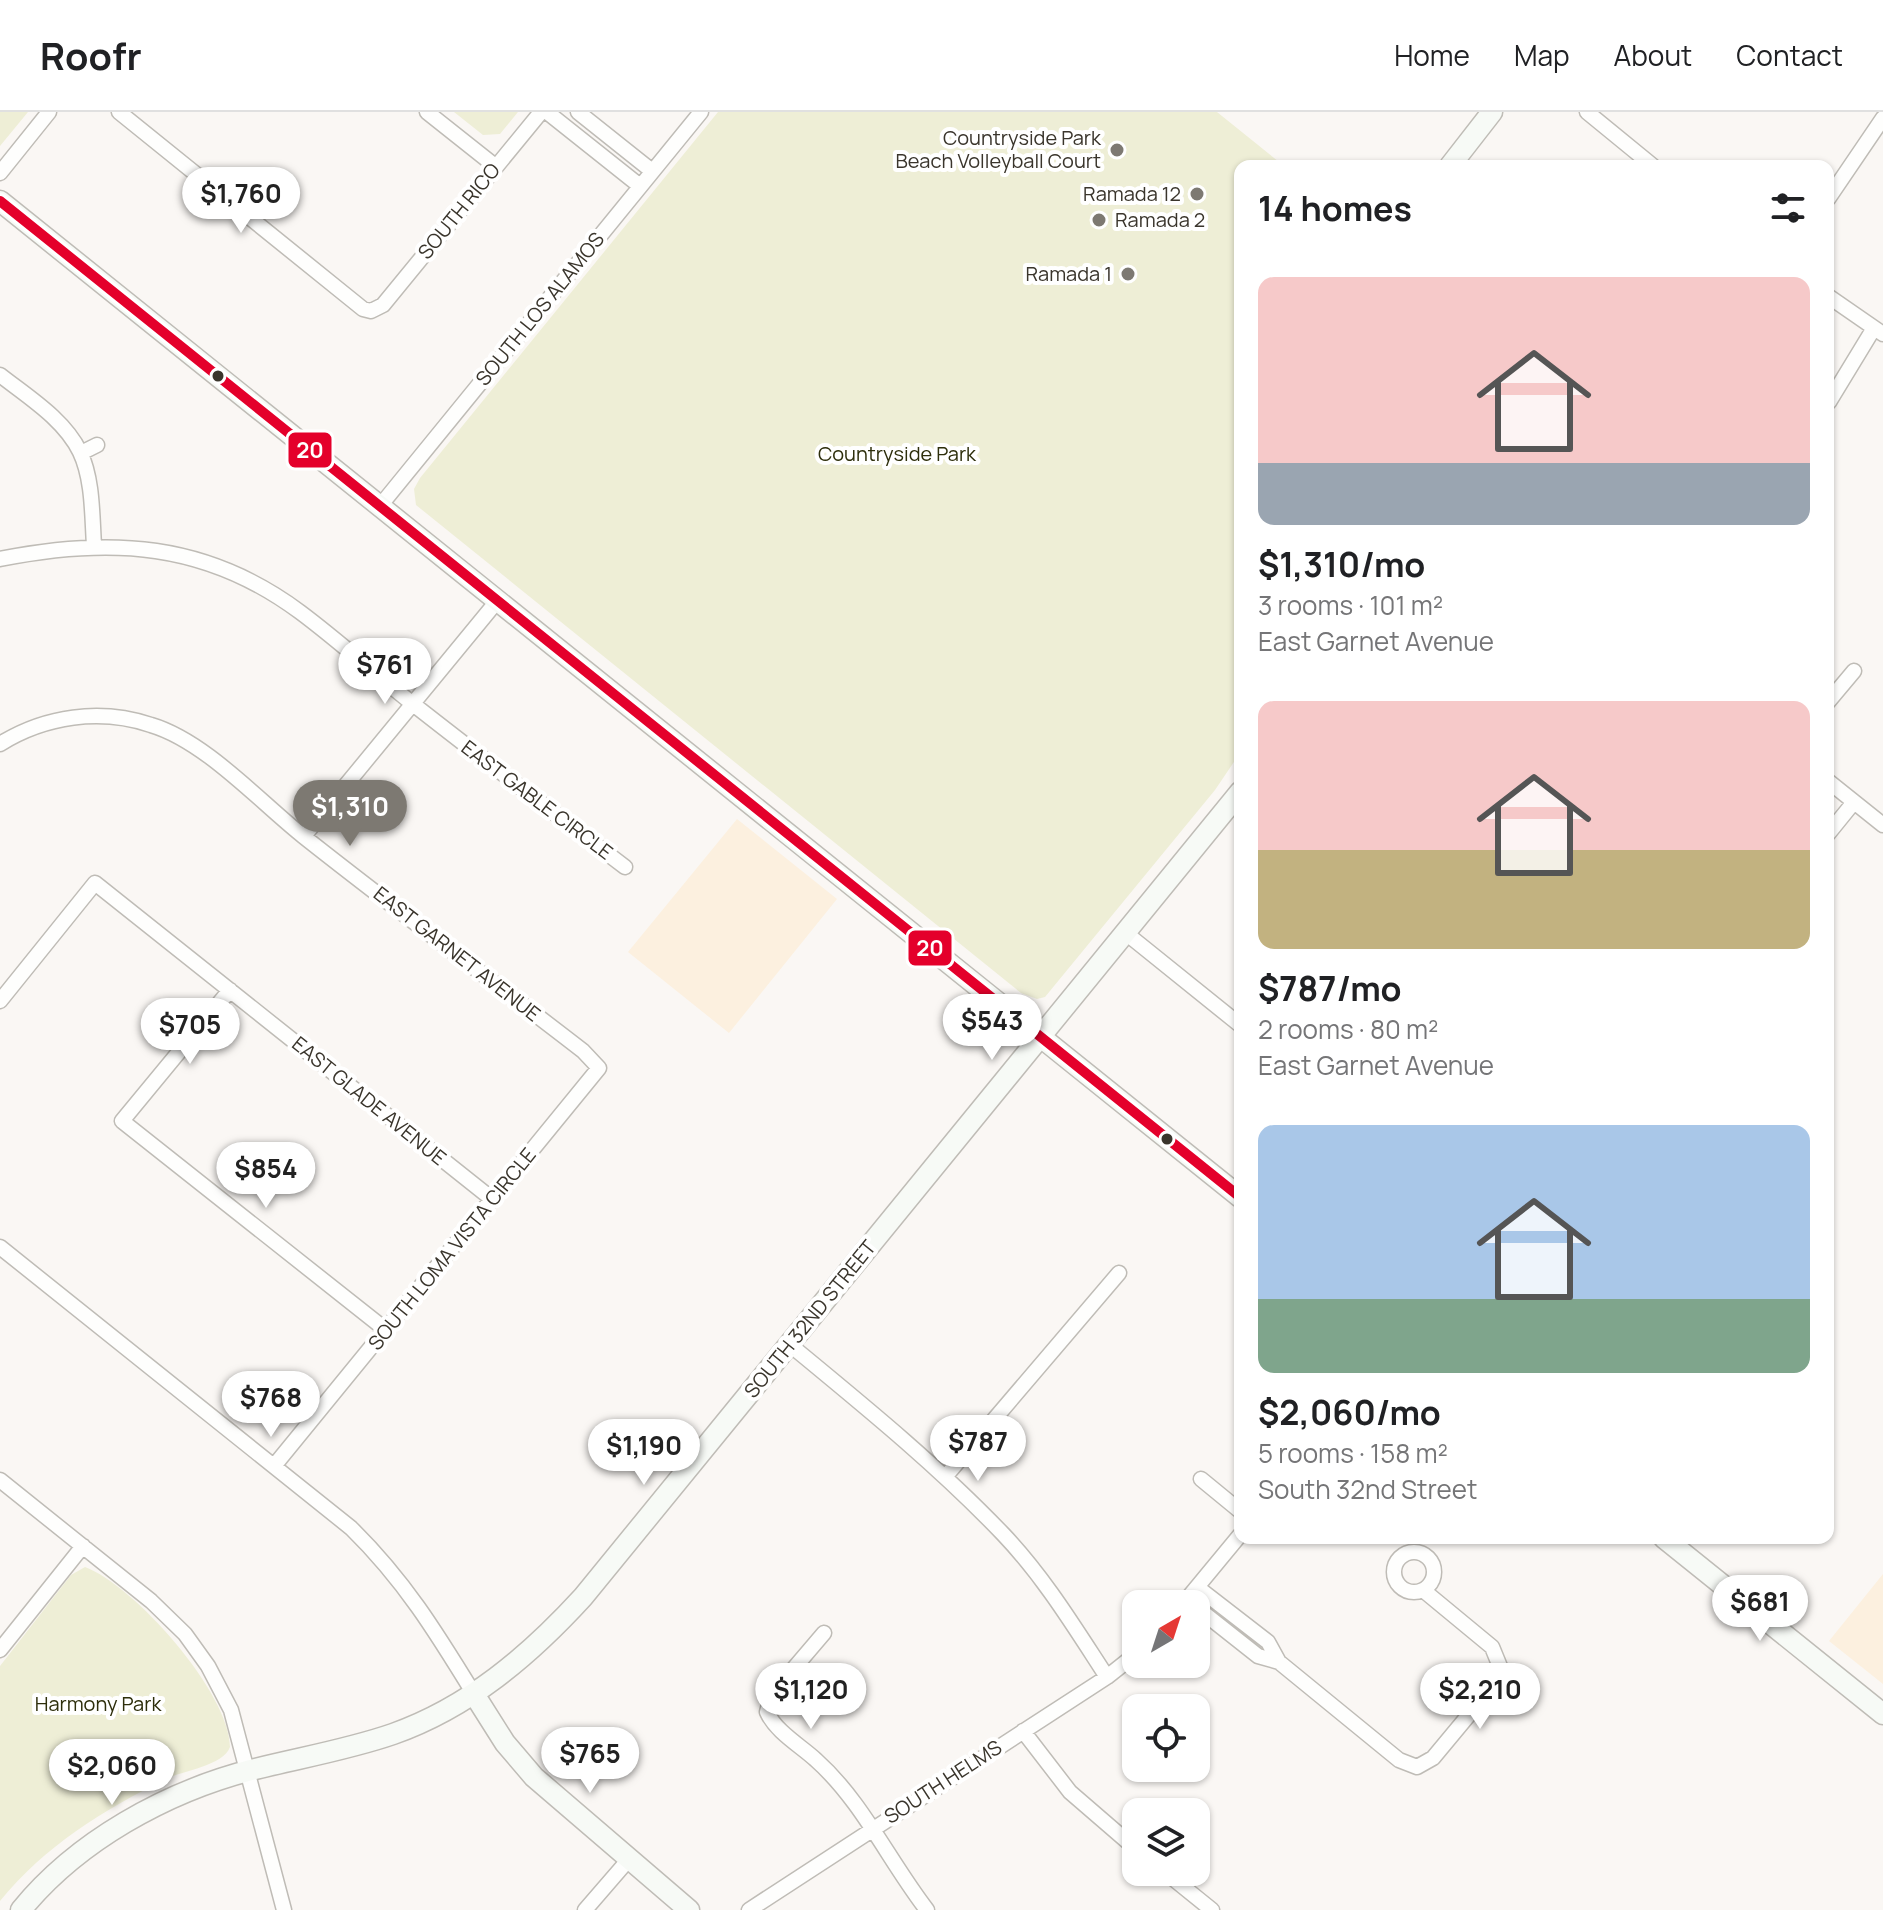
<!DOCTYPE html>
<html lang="en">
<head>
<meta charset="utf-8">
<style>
  :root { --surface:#fff; --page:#f2f2f2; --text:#202124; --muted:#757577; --line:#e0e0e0; --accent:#7d7972 }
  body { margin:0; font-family:Manrope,sans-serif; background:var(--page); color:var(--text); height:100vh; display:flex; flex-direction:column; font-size:30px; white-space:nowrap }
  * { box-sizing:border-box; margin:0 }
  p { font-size:26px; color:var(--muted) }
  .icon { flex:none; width:44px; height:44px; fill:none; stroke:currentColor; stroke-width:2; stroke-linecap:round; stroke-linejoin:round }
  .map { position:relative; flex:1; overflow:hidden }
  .drawer { position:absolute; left:1234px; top:48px; width:600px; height:1384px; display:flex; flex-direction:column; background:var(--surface); border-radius:16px; box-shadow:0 2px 6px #0004 }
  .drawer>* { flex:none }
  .needle { width:52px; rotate:39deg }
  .fabs { position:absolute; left:1122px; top:1478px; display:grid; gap:16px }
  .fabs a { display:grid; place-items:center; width:88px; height:88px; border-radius:16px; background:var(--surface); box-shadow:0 2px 6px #0004; font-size:40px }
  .price { position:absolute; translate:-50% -68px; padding:0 18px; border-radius:28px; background:#fff; color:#222; font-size:26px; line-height:52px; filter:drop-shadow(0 2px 4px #0008) }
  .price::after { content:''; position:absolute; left:50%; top:48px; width:24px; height:18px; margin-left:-12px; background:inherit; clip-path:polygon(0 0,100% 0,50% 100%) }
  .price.current { background:var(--accent); color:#fff }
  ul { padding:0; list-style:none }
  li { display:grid; align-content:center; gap:16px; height:424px; padding:0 24px }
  li span { display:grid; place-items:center; height:248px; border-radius:16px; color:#555 }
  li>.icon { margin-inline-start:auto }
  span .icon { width:144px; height:144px; fill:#fffc; stroke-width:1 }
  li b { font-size:34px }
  h2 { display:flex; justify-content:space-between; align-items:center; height:96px; padding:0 24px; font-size:34px }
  header { display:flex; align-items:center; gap:48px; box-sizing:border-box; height:112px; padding:0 40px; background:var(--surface); border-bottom:2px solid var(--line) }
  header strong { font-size:38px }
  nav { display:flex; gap:44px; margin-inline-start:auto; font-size:28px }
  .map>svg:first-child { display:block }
</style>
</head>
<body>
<header>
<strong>Roofr</strong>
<nav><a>Home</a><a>Map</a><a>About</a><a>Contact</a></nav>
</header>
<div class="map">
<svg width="1883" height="1798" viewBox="0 0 1883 1798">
  <rect width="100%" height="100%" fill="#faf7f4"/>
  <path fill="#fcf0df" d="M737 707 837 787 729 921 628 840Z
    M1883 1462V1572L1829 1529Z"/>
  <path fill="#eeeed6" d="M0 0H28L0 34Z
    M454 0H518L500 22 483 23Z
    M718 0H1217L1284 54H1240V641L1215 678 1045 885 1037 887 1021 881 416 393 414 377 420 366Z
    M85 1455C134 1473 230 1581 230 1635 223 1654 184 1658 166 1667 103 1698 45 1734 0 1789V1554L71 1463Z"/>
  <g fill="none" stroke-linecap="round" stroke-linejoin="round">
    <defs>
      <path id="street" d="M119 0 363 197 371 199 383 193 541 0
        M427 0 495 54
        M547 0 640 74
        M578 0 652 59
        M1587 0 1653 54
        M0 61 49 0
        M1828 87 1883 6
        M1828 184 1883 222
        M0 263C28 285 64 307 80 340 93 367 92 404 94 433
        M1829 290 1874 216
        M81 341 97 333
        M380 394 701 0
        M0 447C110 425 206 430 300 500 339 529 375 562 413 592 483 647 554 701 625 755
        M1828 590 1854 559
        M0 632C45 604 100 596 151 613 205 629 259 689 303 724 395 797 490 867 583 939L599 956 274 1354
        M1828 669 1883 713
        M1828 722 1854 690
        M304 724 498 488
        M1127 822 1240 913
        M230 878 122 1009 386 1218
        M0 889 95 771 492 1087
        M0 1135 351 1416C404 1468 436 1520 474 1582
        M789 1232C863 1293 937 1353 1003 1422 1044 1465 1075 1516 1107 1565
        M945 1365 1119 1161
        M1201 1367 1240 1399
        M0 1368 151 1489 185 1522 208 1554 231 1598 284 1798
        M1394 1460a20 20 0 1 1 40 0a20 20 0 1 1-40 0Z
        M1197 1475 1268 1530 1279 1550 1399 1648 1417 1655 1433 1646 1497 1569 1501 1557 1492 1535 1423 1478
        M1183 1492 1240 1423
        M1196 1495 1258 1544 1279 1550
        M824 1521 772 1582 767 1600C776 1620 801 1634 816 1648 862 1689 889 1749 927 1798
        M0 1538 83 1434
        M1023 1619 1070 1680 1136 1737
        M1165 1760 1212 1798
        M585 1798 630 1746
        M749 1798 1107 1565 1136 1542"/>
      <path id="secondary" d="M1450 54 1492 0
        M0 89 1240 1085
        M1664 1426 1883 1602
        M474 1582 505 1631 534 1665 689 1798
        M21 1798C77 1729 166 1680 251 1658 298 1646 347 1638 393 1622 469 1595 529 1544 583 1485L1240 680"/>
    </defs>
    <use href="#street" stroke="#bfbcb6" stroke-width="17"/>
    <use href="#secondary" stroke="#bfbcb6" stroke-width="23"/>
    <use href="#street" stroke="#fefefd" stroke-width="14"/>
    <use href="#secondary" stroke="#f7faf6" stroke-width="20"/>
    <defs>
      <path id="bus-1" d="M0 89 1240 1085"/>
    </defs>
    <use href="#bus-1" stroke="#fff" stroke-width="16"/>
    <use href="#bus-1" stroke="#e4002b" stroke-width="10"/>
  </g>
  <g fill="#7d7972" stroke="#fff" stroke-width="3">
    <circle cx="1117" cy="38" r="8"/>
    <circle cx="1197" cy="82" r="8"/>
    <circle cx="1099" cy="108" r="8"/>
    <circle cx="1128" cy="162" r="8"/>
  </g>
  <g fill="#3a352c" stroke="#fff" stroke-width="3">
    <circle cx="218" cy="264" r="7"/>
    <circle cx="1167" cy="1027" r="7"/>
  </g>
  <g text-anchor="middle" stroke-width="8" stroke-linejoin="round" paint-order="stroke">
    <g font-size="20" fill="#3a352c" stroke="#fff" text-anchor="end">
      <text x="1101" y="33">Countryside Park<tspan x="1101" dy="23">Beach Volleyball Court</tspan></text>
      <text x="1181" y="89">Ramada 12</text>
      <text x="1115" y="115" text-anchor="start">Ramada 2</text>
      <text x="1112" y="169">Ramada 1</text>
    </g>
    <g font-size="20" fill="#3a352c" stroke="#fff">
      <text transform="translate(459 99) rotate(-51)" y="7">SOUTH RICO</text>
      <text transform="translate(540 197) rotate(-51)" y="7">SOUTH LOS ALAMOS</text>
      <text transform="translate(537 688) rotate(37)" y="7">EAST GABLE CIRCLE</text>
      <text transform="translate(457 842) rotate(38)" y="7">EAST GARNET AVENUE</text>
      <text transform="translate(369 989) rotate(39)" y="7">EAST GLADE AVENUE</text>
      <text transform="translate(452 1137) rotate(-51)" y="7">SOUTH LOMA VISTA CIRCLE</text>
      <text transform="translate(810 1207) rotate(-51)" y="7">SOUTH 32ND STREET</text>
      <text transform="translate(943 1670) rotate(-33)" y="7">SOUTH HELMS</text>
    </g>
    <g font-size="20" fill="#2d2e0b" stroke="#fff">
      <text x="897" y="349">Countryside Park</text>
      <text x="98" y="1599">Harmony Park</text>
    </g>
  </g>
  <g stroke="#fff" stroke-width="3">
    <rect x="287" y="319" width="46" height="38" rx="8" fill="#e4002b"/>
    <rect x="907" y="817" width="46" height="38" rx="8" fill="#e4002b"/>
  </g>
  <g font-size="22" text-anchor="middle" font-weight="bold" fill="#fff">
    <text x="310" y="346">20</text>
    <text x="930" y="844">20</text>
  </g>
</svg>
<div class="fabs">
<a><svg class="needle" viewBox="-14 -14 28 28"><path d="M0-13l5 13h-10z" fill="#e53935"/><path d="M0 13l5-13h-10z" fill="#757577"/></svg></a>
<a><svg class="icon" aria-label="locate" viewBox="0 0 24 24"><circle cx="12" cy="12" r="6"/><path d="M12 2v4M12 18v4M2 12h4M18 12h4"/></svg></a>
<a><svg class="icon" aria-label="layers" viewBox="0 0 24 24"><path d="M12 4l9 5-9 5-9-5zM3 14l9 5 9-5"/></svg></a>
</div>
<b class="price" style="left:241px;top:123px">$1,760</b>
<b class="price" style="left:385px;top:594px">$761</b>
<b class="price current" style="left:350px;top:736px">$1,310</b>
<b class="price" style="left:992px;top:950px">$543</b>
<b class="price" style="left:190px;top:954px">$705</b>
<b class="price" style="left:266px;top:1098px">$854</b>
<b class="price" style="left:271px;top:1327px">$768</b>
<b class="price" style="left:978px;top:1371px">$787</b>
<b class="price" style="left:644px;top:1375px">$1,190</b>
<b class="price" style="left:1760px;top:1531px">$681</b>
<b class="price" style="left:811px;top:1619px">$1,120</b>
<b class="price" style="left:1480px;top:1619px">$2,210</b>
<b class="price" style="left:590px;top:1683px">$765</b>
<b class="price" style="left:112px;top:1695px">$2,060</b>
<section class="drawer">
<h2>14 homes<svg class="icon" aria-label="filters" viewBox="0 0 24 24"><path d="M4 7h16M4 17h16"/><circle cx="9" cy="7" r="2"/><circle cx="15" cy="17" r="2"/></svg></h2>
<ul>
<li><span style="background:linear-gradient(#f6c9c9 75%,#9aa5b1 0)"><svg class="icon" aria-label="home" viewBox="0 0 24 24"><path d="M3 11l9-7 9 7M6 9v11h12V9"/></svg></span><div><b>$1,310/mo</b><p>3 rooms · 101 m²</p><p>East Garnet Avenue</p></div></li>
<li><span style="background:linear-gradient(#f6c9c9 60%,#c2b280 0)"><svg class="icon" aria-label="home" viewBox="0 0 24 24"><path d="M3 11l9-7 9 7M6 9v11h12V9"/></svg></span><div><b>$787/mo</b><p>2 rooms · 80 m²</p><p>East Garnet Avenue</p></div></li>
<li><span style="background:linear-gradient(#a9c7e8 70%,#7fa58c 0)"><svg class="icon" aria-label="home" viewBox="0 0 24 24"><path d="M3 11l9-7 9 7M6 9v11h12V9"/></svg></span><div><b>$2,060/mo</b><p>5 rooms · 158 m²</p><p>South 32nd Street</p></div></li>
</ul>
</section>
</div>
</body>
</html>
